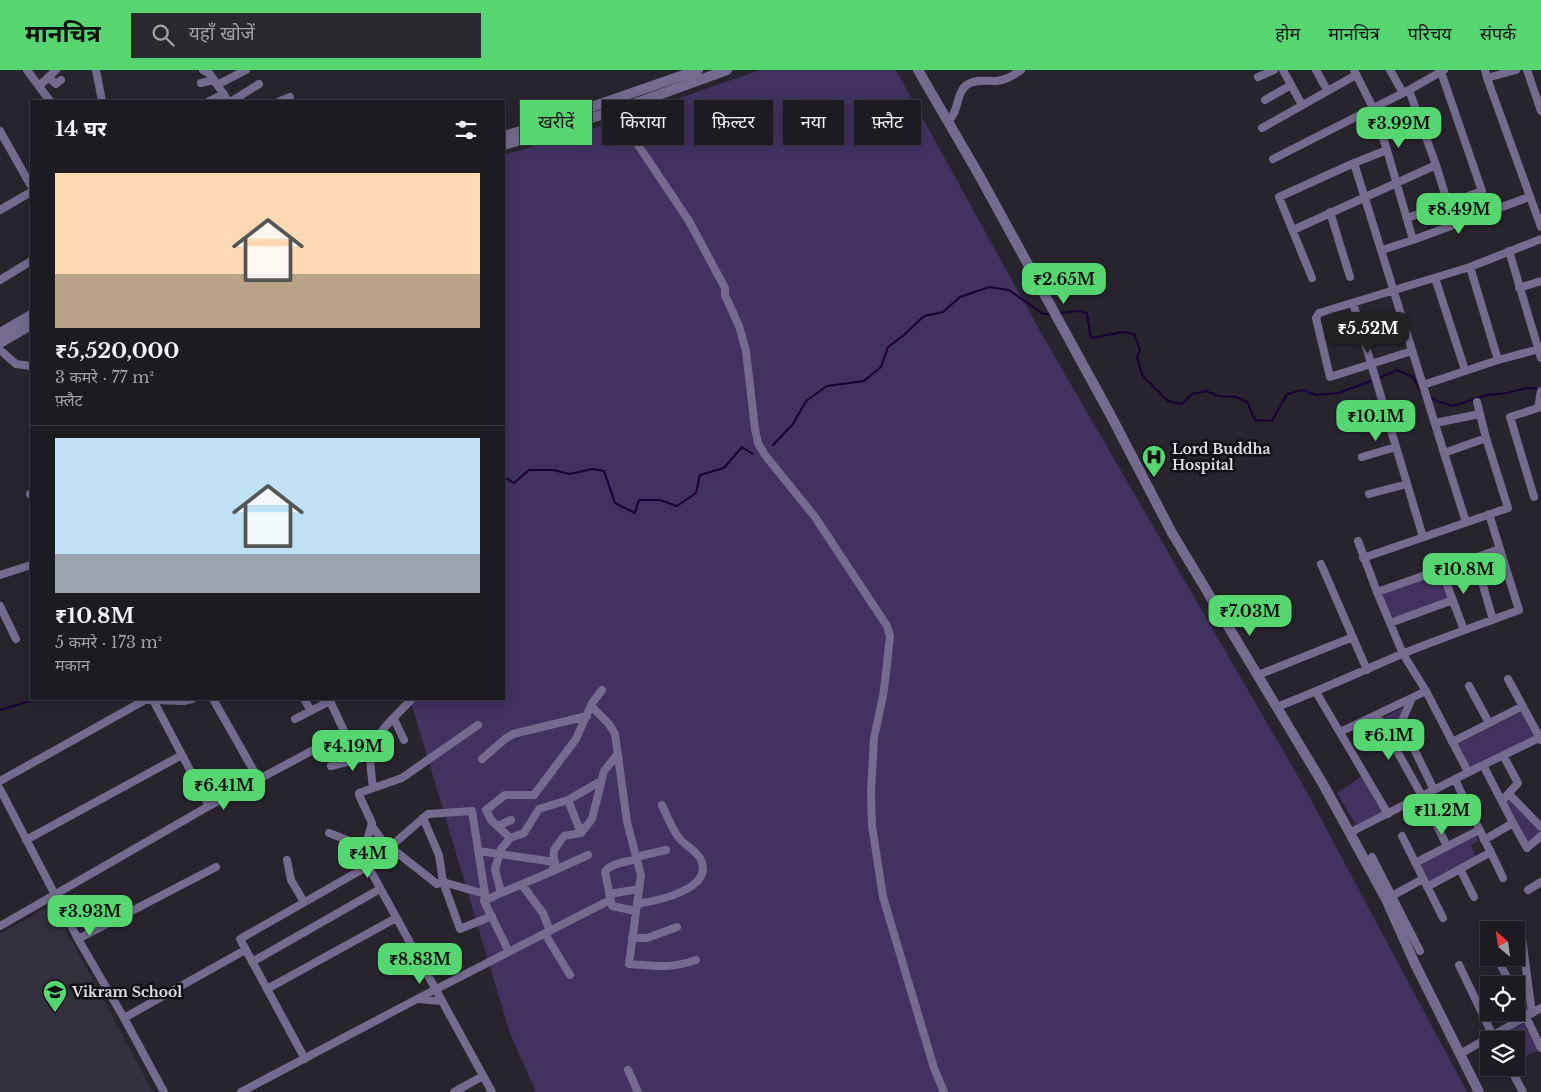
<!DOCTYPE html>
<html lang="hi">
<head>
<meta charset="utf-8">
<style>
  :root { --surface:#1d1b22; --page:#2a282f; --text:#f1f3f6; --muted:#a0a1a5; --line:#3b3940; --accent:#56d671 }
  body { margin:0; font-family:"Libre Baskerville","Noto Sans Devanagari",serif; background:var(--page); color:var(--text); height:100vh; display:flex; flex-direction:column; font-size:19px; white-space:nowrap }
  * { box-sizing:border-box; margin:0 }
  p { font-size:16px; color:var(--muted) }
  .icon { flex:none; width:28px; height:28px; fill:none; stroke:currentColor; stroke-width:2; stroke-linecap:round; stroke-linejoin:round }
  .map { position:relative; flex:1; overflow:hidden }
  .panel { position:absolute; left:30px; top:30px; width:475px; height:600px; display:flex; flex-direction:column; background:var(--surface); border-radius:0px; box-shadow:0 2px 12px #0003,0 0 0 1px var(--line) }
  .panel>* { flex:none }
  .top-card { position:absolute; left:520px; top:30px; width:475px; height:45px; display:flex; gap:10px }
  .needle { width:32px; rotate:331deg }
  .tools { position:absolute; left:1480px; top:851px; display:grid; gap:10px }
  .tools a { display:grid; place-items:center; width:45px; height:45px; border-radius:0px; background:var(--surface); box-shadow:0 2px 12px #0003,0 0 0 1px var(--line); font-size:25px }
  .price { position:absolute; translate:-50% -42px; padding:0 11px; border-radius:10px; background:var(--accent); color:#111; font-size:16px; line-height:32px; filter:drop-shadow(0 1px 2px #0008) }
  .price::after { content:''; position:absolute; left:50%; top:30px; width:15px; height:11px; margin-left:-8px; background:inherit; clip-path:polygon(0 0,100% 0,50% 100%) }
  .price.selected { background:#222; color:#fff }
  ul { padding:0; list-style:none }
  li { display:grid; align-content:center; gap:10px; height:265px; padding:0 25px }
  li+li { border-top:1px solid var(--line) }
  li span { display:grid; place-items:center; height:155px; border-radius:0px; color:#555 }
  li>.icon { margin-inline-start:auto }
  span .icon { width:90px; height:90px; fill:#fffc; stroke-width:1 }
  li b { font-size:21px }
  h2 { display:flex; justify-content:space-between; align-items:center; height:60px; padding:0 25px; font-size:21px }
  .tag { padding:0 18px; border-radius:0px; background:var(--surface); box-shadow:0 2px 12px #0003,0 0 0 1px var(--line); font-size:18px; line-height:45px }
  .tag.selected { background:var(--accent); color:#111 }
  header { display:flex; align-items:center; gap:30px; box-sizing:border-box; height:70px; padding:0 25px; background:var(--accent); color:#111 }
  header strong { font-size:24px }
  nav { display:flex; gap:28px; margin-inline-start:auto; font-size:18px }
  .search { width:350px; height:45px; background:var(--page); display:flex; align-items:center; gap:12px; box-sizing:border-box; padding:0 18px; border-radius:0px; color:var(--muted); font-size:19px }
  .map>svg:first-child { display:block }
</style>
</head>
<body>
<header>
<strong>मानचित्र</strong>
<div class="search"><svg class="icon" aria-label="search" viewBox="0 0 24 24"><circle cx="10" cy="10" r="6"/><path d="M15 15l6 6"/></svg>यहाँ खोजें</div>
<nav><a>होम</a><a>मानचित्र</a><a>परिचय</a><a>संपर्क</a></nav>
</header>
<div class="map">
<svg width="1541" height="1022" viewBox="0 0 1541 1022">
  <rect width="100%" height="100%" fill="#27242e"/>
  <path fill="#332f3d" d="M52 834 153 1022H0V864Z"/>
  <path fill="#413260" d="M760 0H896L1040 261 1303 715 1467 1022H536L510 964 410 629H504V85L580 63Z
    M1439 504 1449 529 1393 549 1381 524Z
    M1408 635 1392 669 1381 649Z
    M1523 641 1535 666 1470 698 1458 674Z
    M1362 706 1383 742 1356 755 1337 723Z
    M1509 728 1541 761V763L1529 774 1506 732Z
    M1475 765 1479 770 1471 775 1476 787 1430 813 1421 794Z
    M1524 953 1538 980 1516 991V970H1500L1499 967Z"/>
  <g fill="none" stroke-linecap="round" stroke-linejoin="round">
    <path stroke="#1a0037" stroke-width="2" d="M1059 243 1080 241 1087 243 1090 264 1092 268 1123 262 1134 264 1140 279 1137 287 1142 305 1168 331 1182 334 1192 324 1206 321 1219 326 1236 327 1247 332 1255 350 1272 351 1287 324 1303 320 1316 325 1338 323 1374 310
      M1379 308 1397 300 1413 307 1421 322
      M1430 327 1437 331 1453 336 1487 325 1507 323 1527 318 1540 319
      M773 375 793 354 806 331 827 316 864 311 881 297 888 277 904 265 924 246 943 242 960 227 989 217 1009 220 1043 244H1052
      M504 407 514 413 529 400H553L570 404 592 399 604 401 615 433 635 443 639 430H660L677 436 696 423 700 405 724 398 742 377 753 384
      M0 640 37 629"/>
    <path stroke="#756b8f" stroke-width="8" d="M27 0 50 31
      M96 0 102 31
      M203 0 210 4 228 31
      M1283 0 1302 35
      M1316 0 1327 20
      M1354 0 1373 38 1387 80 1413 170
      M1390 0 1403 23
      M1485 0 1487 8 1541 157
      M1527 0 1541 41
      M48 7 56 14 61 10
      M1258 7 1274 0
      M1487 8 1516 0
      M201 13 214 10
      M217 15 246 0
      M39 16 56 0
      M1409 20 1436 95 1448 134
      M1265 30 1291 15
      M209 31 224 24
      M232 31 259 14
      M280 31 290 27
      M617 40 628 60 689 151 725 218V225L739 256 746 281 755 359 758 373 765 385 815 447 887 556 890 566 886 603 883 626 874 668 871 722 872 756 883 827 934 998 944 1022
      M948 51C960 42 955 22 968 14 977 9 987 11 996 11 1006 10 1013 6 1021 0
      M1262 58 1356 5
      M0 61 31 116
      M1273 89 1409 20 1444 0
      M1354 93 1444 383 1466 452
      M0 140 31 122
      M1330 142 1350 207
      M1407 148 1482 121 1441 2
      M1293 160 1436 95
      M1382 180 1413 170 1529 127
      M1509 181 1541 288
      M1470 197 1498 290
      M1312 208 1279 127 1354 93 1387 80
      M1435 208 1465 300
      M0 210 31 191
      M1519 218 1541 211
      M1353 233 1423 467
      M0 280 16 294 31 296
      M1412 281 1330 307 1316 248 1319 243 1470 197 1541 169
      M1423 315 1498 290 1539 279
      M1348 343 1382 333
      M1435 353 1480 344
      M1444 383 1486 368
      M1362 387 1396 377
      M30 424H31
      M1369 424 1407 414
      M1534 427 1510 347 1538 338 1541 321
      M1358 471 1377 522 1403 584 1426 621 1468 702
      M1363 488 1508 438 1486 368 1477 332
      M1475 488 1493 550
      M1321 494 1367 600
      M1441 499 1464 560
      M0 505 31 495
      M1377 522 1500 479
      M0 536 16 569
      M1390 553 1453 530
      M1258 605 1353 567
      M1508 609 1541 670
      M1469 616 1489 653
      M1316 622 1388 744
      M213 629 259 710
      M304 629 311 641
      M153 630 184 631 192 629
      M591 636 609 654 615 664 627 752 641 805 629 894C655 896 670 899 696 890
      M1277 637C1321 620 1362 601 1404 583 1442 568 1481 554 1519 540L1489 444
      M1377 645 1422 726
      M394 649 404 670
      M1340 662 1426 621
      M1452 672 1523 636
      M1392 674 1412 628
      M1414 679 1434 720
      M482 689 505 669 513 664 587 646
      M1483 695 1513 753 1527 778 1541 766
      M331 696 371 686
      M1455 709C1470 743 1488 775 1503 808
      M0 711 145 630H153L209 736
      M373 718C372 707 369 693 371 682 374 664 400 642 412 629
      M0 719 78 869 124 948 164 1022
      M1509 724 1541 757
      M1502 731 1518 713 1503 685
      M423 748 439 785 443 812 460 859 492 846
      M1434 750 1447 776
      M372 756 388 779
      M498 756 511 750
      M329 763 365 777 376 789
      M581 763 592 749 604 701 617 685
      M1349 763 1483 695 1541 667
      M1402 766 1443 848
      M510 768 491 750 486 740 505 725H534L576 669 592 633 602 620
      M26 770 182 685
      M1484 770 1513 753
      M365 777 372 753 359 725V723L402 708 478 655
      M390 777 437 814 443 812 485 824
      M478 781 555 792
      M636 787 666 780
      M1372 787 1420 881
      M287 790 291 810 304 832
      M1415 793 1479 760
      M368 796 492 1022
      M1460 799 1474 827
      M553 801 588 785
      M522 815 543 843 550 861
      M1427 817 1491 782
      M1528 820 1541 812
      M501 823 495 799 501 779 510 768 524 763 539 739 568 730 601 711
      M609 824 639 819
      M1388 828 1423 809
      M484 831 501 823 553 801 554 780 564 766 581 763 568 730
      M637 834C656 831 717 819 700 788 695 780 686 776 680 769 672 760 667 746 662 735
      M636 841 612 836 605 802C610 793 627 792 637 789
      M0 856 209 736 343 664 344 661 330 631 295 649
      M1521 861 1532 943
      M545 864 570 905
      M632 868H647L677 857
      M78 869 216 797
      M1497 888 1511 915
      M252 892 380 819
      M1459 895 1495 970
      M267 919 396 848
      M1516 926 1541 978
      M419 929 441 931
      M124 948 245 880
      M1460 984 1541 938
      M305 989 240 869 368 796 428 744 472 741 485 824 484 831 509 882
      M1510 998 1523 1022
      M628 1000 638 1022
      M241 1022 417 929 610 830
      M454 1022 483 1006"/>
    <path stroke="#756b8f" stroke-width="10" d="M918 0 979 105 1110 344 1172 463 1323 714 1386 829 1415 894 1479 1022
      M504 66 531 58 698 0
      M504 75 617 40 727 0
      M0 263 31 245
      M0 273 31 255"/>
  </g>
  <defs>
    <symbol id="hospital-pin" viewBox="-11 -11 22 30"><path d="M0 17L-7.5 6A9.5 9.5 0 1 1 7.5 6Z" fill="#56d671" stroke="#0f0e13"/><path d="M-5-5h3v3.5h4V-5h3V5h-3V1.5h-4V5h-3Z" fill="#111"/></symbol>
    <symbol id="school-pin" viewBox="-11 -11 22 30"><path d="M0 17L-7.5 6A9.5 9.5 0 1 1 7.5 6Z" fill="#56d671" stroke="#0f0e13"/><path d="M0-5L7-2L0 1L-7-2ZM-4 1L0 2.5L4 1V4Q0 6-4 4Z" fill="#111"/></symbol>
  </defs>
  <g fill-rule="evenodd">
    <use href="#hospital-pin" x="1140" y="373" width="28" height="38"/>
    <use href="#school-pin" x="41" y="908" width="28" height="38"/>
  </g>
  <g text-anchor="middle" stroke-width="5" stroke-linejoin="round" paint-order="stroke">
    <g font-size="14" font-weight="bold" fill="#e0dee5" stroke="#0f0e13" text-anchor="start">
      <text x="1172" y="384">Lord Buddha<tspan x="1172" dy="16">Hospital</tspan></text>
      <text x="72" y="927">Vikram School</text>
    </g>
  </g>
</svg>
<div class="tools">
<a><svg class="needle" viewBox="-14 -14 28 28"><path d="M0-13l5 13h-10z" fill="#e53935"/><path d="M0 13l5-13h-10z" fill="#a0a1a5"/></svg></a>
<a><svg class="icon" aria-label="locate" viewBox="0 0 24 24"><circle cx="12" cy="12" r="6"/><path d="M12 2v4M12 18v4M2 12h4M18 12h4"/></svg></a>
<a><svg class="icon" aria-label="layers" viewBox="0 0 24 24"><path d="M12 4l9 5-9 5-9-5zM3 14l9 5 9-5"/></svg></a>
</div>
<b class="price" style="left:1399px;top:79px">₹3.99M</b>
<b class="price" style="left:1459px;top:165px">₹8.49M</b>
<b class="price" style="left:1064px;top:235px">₹2.65M</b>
<b class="price selected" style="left:1368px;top:284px">₹5.52M</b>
<b class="price" style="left:1376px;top:372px">₹10.1M</b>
<b class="price" style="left:1464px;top:525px">₹10.8M</b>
<b class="price" style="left:1250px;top:567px">₹7.03M</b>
<b class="price" style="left:1389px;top:691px">₹6.1M</b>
<b class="price" style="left:353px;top:702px">₹4.19M</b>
<b class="price" style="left:224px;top:741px">₹6.41M</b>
<b class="price" style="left:1442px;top:766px">₹11.2M</b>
<b class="price" style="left:368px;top:809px">₹4M</b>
<b class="price" style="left:90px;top:867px">₹3.93M</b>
<b class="price" style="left:420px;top:915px">₹8.83M</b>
<div class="top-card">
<a class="tag selected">खरीदें</a>
<a class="tag">किराया</a>
<a class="tag">फ़िल्टर</a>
<a class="tag">नया</a>
<a class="tag">फ़्लैट</a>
</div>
<section class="panel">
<h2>14 घर<svg class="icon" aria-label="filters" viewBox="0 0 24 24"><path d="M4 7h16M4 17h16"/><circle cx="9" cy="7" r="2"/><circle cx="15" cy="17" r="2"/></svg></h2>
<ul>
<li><span style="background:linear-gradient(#ffd9b3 65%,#b9a48a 0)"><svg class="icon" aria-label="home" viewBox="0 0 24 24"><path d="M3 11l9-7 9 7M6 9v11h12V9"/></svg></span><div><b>₹5,520,000</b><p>3 कमरे · 77 m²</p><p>फ़्लैट</p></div></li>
<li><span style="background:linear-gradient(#bfe0f5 75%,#9aa5b1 0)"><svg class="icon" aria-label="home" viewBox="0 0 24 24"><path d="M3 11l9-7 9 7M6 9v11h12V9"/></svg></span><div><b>₹10.8M</b><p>5 कमरे · 173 m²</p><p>मकान</p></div></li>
</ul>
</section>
</div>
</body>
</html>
